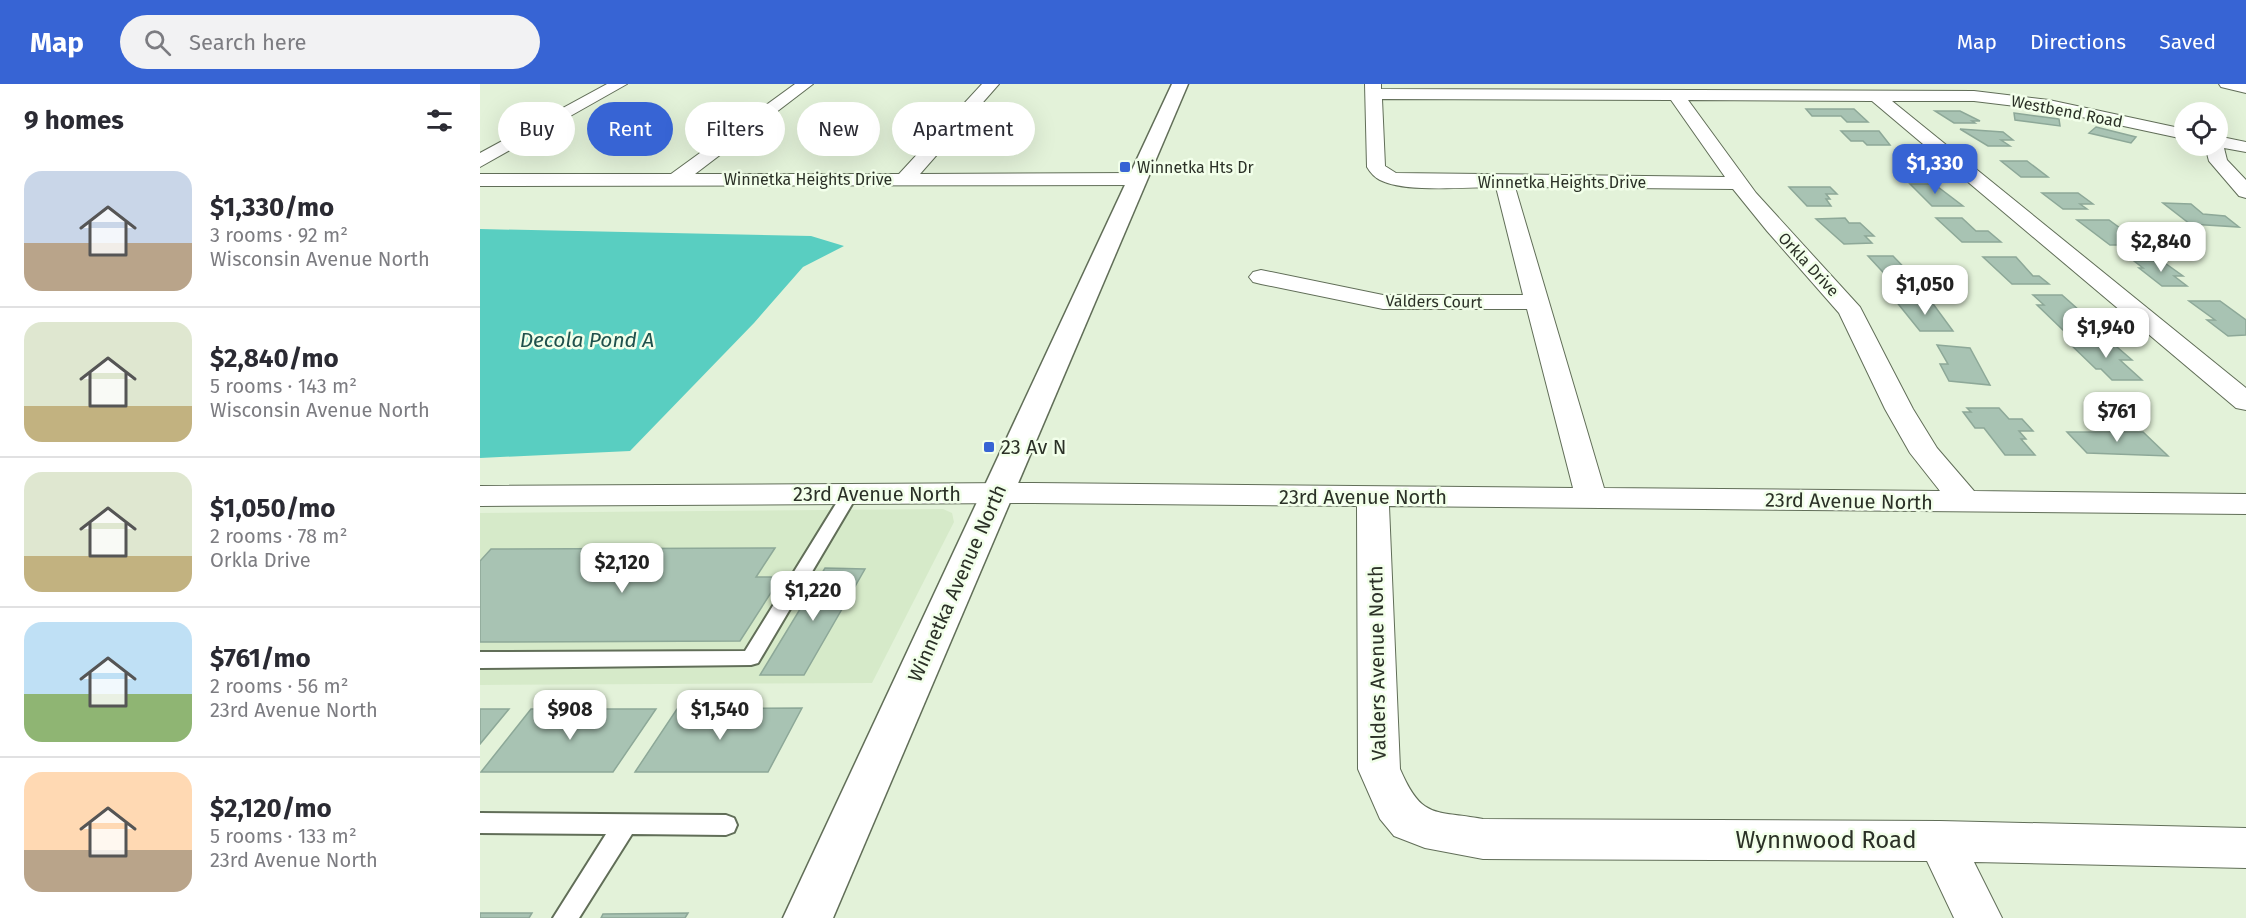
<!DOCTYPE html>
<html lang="en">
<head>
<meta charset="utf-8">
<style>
  :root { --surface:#fff; --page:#f2f2f3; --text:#2b2b33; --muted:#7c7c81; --line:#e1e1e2; --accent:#3764d4 }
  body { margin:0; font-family:"Fira Sans",sans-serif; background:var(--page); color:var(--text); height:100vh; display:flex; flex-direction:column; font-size:22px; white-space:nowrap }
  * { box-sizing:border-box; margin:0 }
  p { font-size:20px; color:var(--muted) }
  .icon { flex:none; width:33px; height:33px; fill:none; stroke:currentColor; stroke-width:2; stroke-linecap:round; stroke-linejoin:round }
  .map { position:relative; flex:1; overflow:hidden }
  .drawer { display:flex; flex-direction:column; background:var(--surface); width:480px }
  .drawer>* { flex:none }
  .guide { position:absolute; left:18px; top:18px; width:570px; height:54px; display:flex; gap:12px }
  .controls { position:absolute; left:1694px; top:18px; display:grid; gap:12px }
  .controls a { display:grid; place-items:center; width:54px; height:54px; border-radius:50%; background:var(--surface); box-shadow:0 6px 24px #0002; font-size:30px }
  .price { position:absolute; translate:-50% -51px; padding:0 14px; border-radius:12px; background:#fff; color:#222; font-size:20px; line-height:39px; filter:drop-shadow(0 2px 3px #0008) }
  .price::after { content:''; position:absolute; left:50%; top:36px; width:18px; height:14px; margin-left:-9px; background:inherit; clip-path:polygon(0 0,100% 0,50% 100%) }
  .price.current { background:var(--accent); color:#fff }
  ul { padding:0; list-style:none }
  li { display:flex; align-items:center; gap:18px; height:150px; padding:0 24px }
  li+li { border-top:2px solid var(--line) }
  li span { display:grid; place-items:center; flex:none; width:168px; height:120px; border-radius:18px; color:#555 }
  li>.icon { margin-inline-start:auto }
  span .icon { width:72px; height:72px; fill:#fffc; stroke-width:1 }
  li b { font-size:26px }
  h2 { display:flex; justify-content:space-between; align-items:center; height:72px; padding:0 24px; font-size:26px }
  .tag { padding:0 21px; border-radius:27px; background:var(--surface); box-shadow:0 6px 24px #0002; font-size:21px; line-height:54px }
  .tag.current { background:var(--accent); color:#fff }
  header { display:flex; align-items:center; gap:36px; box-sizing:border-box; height:84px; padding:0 30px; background:var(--accent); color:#fff }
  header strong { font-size:28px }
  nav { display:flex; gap:33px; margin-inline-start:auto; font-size:21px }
  .search { width:420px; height:54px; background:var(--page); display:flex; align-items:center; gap:15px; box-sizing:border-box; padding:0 21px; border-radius:33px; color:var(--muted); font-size:22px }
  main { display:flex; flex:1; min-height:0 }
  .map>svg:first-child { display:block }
</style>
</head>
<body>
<header>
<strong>Map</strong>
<div class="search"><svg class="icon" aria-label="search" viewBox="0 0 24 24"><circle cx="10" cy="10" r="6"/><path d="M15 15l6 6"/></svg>Search here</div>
<nav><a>Map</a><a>Directions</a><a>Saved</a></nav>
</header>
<main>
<section class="drawer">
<h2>9 homes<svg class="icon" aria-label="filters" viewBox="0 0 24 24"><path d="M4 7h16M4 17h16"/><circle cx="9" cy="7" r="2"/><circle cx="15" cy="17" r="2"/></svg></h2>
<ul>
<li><span style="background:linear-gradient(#c9d6e8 60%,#b9a48a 0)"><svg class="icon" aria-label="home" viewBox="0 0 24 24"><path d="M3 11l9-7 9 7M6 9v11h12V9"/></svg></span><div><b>$1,330/mo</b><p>3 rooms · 92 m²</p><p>Wisconsin Avenue North</p></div></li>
<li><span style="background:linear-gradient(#dfe7d0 70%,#c2b280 0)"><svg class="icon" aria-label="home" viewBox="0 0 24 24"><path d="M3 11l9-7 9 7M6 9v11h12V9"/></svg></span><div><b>$2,840/mo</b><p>5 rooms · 143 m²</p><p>Wisconsin Avenue North</p></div></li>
<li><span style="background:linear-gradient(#dfe7d0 70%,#c2b280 0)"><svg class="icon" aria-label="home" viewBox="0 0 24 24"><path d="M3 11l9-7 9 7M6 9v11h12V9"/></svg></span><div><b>$1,050/mo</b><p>2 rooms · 78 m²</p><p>Orkla Drive</p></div></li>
<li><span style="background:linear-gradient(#bfe0f5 60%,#8fb573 0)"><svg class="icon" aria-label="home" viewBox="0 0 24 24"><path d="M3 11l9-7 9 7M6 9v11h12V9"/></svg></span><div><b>$761/mo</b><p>2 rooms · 56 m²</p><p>23rd Avenue North</p></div></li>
<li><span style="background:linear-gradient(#ffd9b3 65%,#b9a48a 0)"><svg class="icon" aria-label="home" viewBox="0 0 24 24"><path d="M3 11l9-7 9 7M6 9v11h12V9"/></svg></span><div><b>$2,120/mo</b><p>5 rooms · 133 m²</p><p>23rd Avenue North</p></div></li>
</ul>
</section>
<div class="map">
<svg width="1766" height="834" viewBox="0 0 1766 834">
  <rect width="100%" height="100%" fill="#e3f2d9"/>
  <path fill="#d6eac9" d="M463 425 472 429 474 438 392 599 0 601V429Z"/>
  <path fill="#59cec1" d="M0 145 331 152 364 162 323 183 274 239 150 367 0 374Z"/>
  <path fill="#a8c3b3" stroke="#8da898" stroke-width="1.5" d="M1326 25H1374L1388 38H1367L1361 32H1332Z
    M1455 27H1480L1500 37H1492L1495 39H1474Z
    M1534 29 1579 35 1580 42 1535 36Z
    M1616 43 1656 53 1651 59 1609 49Z
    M1480 45 1523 48 1533 56H1521L1530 62H1508Z
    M1361 47H1399L1410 61H1387L1383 57H1371Z
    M1521 77H1547L1568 93H1541Z
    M1430 100H1454L1483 122H1452Z
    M1309 103H1350L1357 110H1346L1350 115H1346L1351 122H1327Z
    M1562 109H1598L1613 120H1600L1607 125H1583Z
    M1683 119 1711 120 1723 130 1745 132 1759 143 1710 140Z
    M1365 134 1369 139H1380L1394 152H1385L1392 159 1364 160 1336 135Z
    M1456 134H1482L1496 147H1508L1521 158H1482Z
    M1597 136H1629L1663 161H1630Z
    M1388 172H1413L1439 199H1413Z
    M1503 173H1536L1553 192H1559L1569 200H1532Z
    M1654 177H1682L1703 192H1694L1707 202H1682L1659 184H1663Z
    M1553 211H1582L1609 235H1605L1618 247H1584L1557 221H1564Z
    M1415 216 1451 217 1473 247H1440Z
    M1709 217H1740L1766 236V251L1748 252 1727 236H1735Z
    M1587 257H1630L1652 276H1640L1662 296H1632L1621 285H1616Z
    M1457 261 1490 264 1510 301 1469 297 1460 280H1468Z
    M1487 324H1519L1529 335H1542L1553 347H1539L1546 355H1541L1555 371H1525L1504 344H1495L1483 328H1491Z
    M1587 348H1663L1688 372 1607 369Z
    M295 464 276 493H301L260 557 0 558V477L11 465Z
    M345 484 385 485 324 591H280Z
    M322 624 288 688H155L197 625Z
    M0 625H29L0 660Z
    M51 625H176L133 688H1Z
    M0 829H52L49 834H0Z
    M208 829 205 834H121L123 830Z"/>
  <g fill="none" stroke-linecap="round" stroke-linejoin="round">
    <defs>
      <path id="service" d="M370 405 376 406 378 410 278 579 271 581 0 584V568L265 567 362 410 364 406Z
        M0 729 246 731 254 734 257 741 254 748 246 751 152 750 99 834H73L126 750 0 749Z"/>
      <path id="minor" d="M127 0H147L0 83V69Z
        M315 0H333L215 90H419L502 0H519L440 90 657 89 664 91 667 95 664 99 657 101 0 102V90H191Z
        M885 0H901V5L1494 7 1569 16 1704 45V55L1569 26 1494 17H1412L1766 304V326L1756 324 1392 17 1208 16 1276 109 1380 223 1433 325 1457 364 1494 407 1766 410V430L909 422 920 685C942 736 954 726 1003 735L1460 737 1766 744V784L1494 778 1522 834H1474L1447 777 1003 775 945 764 914 752 900 735 878 685 877 422 553 419 0 422V402L553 399 1093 404 1047 225H903L781 200 773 198 769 193 773 188 781 186 903 211H1043L1016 103C986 103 925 109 900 96 894 93 890 88 887 83ZM902 15 1191 16 1245 93 916 89 905 82ZM1035 103 1253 105 1287 147 1359 229 1405 325 1430 369 1460 407 1124 404Z
        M1739 0H1766V9L1741 3Z
        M1737 52 1766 58V68L1744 64 1747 76 1766 96V114L1759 112 1729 77 1725 62H1737Z"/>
      <path id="secondary" d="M692 0H708L353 834H303Z"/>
    </defs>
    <use href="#service" stroke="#616e58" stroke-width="4"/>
    <use href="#minor" stroke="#616e58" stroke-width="2"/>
    <use href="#secondary" stroke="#616e58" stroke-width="3"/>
    <use href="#service" fill="#fff" fill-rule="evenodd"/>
    <use href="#minor" fill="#fff" fill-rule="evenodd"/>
    <use href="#secondary" fill="#fff" fill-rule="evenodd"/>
  </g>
  <g fill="#3764d4" stroke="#f2ffea" stroke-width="2">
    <rect x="639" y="77" width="12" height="12" rx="3"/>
    <rect x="503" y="357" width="12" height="12" rx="3"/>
  </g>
  <g text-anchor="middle" stroke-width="5" stroke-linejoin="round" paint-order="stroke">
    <g font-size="16" fill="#2b3127" stroke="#f2ffea">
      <text transform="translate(1587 27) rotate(11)" y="6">Westbend Road</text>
      <text x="328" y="101">Winnetka Heights Drive</text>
      <text x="1082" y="104">Winnetka Heights Drive</text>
      <text transform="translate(1329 180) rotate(47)" y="6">Orkla Drive</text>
      <text transform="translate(954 217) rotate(1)" y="6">Valders Court</text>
    </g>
    <g font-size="16" fill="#2b3127" stroke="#f2ffea" text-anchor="start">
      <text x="657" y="89">Winnetka Hts Dr</text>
    </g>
    <g font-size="20" fill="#2b3127" stroke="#f2ffea" text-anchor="start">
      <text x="521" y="370">23 Av N</text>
    </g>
    <g font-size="20" fill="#2b3127" stroke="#f2ffea">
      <text x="397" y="417">23rd Avenue North</text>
      <text x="883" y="420">23rd Avenue North</text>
      <text transform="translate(1369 417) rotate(1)" y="7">23rd Avenue North</text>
      <text transform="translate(477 499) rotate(-66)" y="7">Winnetka Avenue North</text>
      <text transform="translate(897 579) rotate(-91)" y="7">Valders Avenue North</text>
    </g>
    <g font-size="21" font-style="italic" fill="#1f514c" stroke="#f2ffea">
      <text x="107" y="263">Decola Pond A</text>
    </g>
    <g font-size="24" fill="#2b3127" stroke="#f2ffea">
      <text x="1346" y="764">Wynnwood Road</text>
    </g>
  </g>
</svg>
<div class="controls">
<a><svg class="icon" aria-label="locate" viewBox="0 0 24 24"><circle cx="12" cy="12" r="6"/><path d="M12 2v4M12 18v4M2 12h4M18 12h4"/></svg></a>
</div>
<b class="price current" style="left:1455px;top:111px">$1,330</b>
<b class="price" style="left:1681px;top:189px">$2,840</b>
<b class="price" style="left:1445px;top:232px">$1,050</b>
<b class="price" style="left:1626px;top:275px">$1,940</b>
<b class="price" style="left:1637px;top:359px">$761</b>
<b class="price" style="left:142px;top:510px">$2,120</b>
<b class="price" style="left:333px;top:538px">$1,220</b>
<b class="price" style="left:90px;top:657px">$908</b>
<b class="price" style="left:240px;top:657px">$1,540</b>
<div class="guide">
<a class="tag">Buy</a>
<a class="tag current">Rent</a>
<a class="tag">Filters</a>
<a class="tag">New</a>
<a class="tag">Apartment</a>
</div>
</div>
</main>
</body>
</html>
